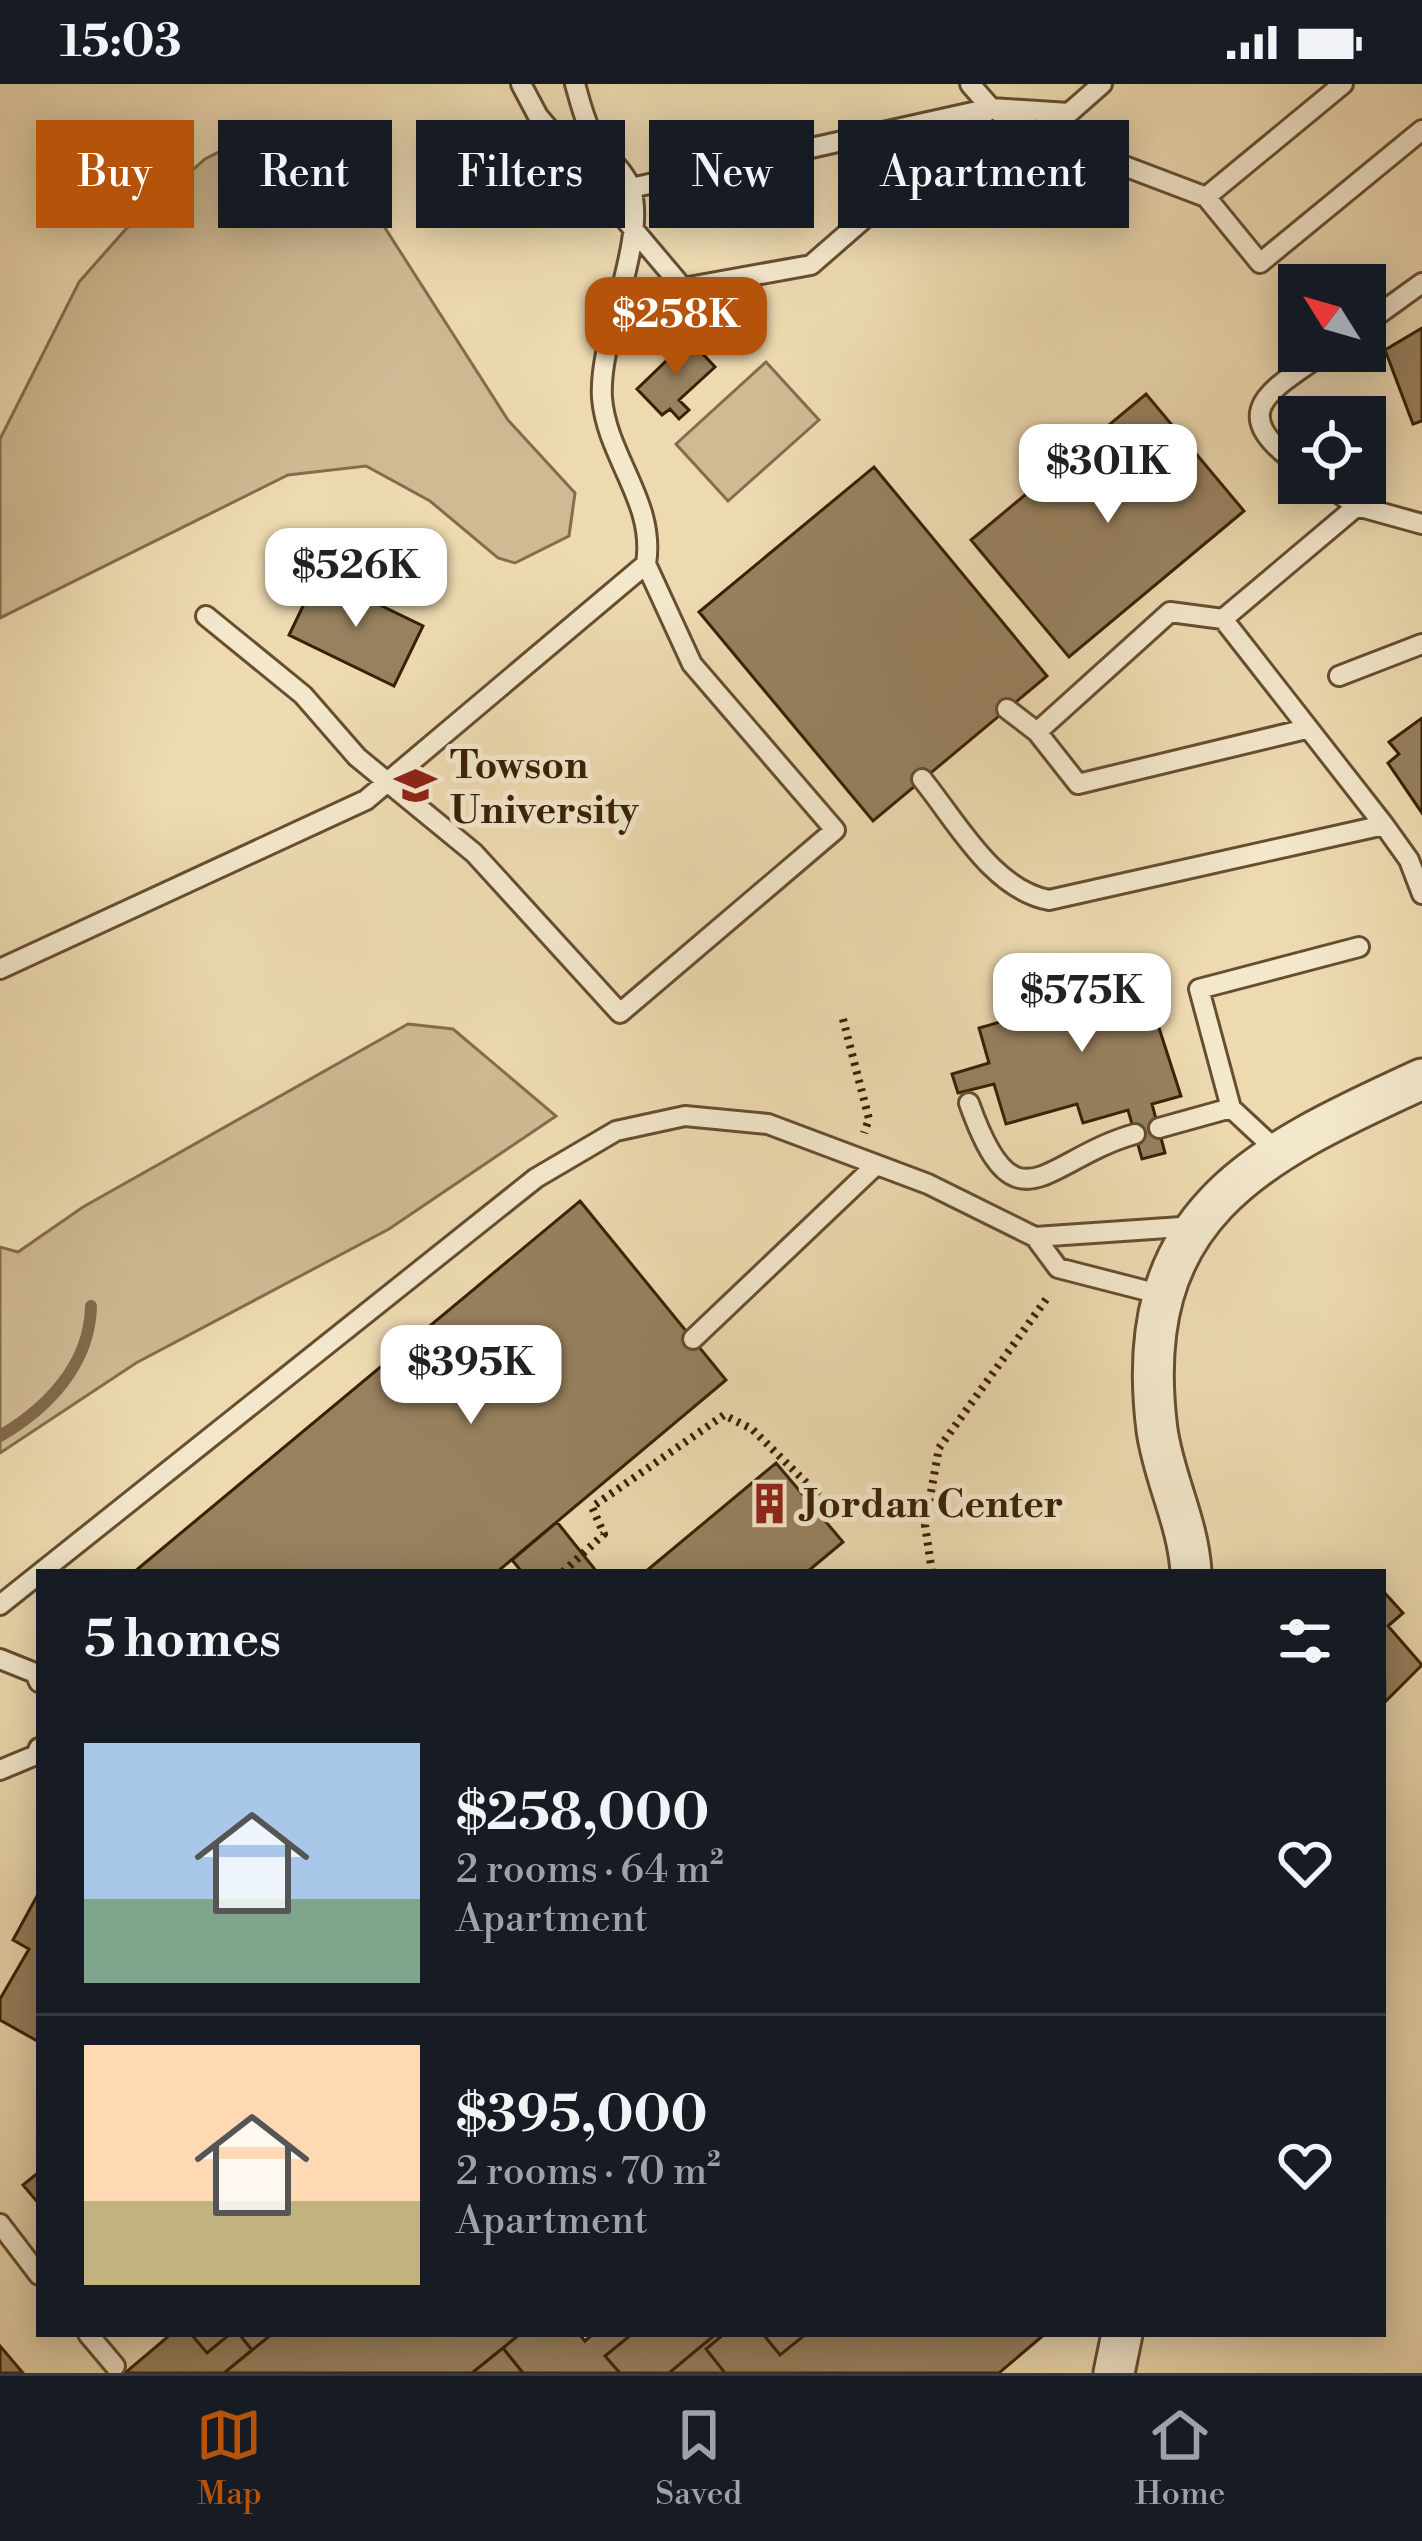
<!DOCTYPE html>
<html lang="en">
<head>
<meta charset="utf-8">
<style>
  :root { --surface:#171b24; --page:#242831; --text:#f1f3f6; --muted:#9ea1a6; --line:#363941; --accent:#b45309 }
  body { margin:0; font-family:"Libre Bodoni",serif; background:var(--page); color:var(--text); height:100vh; display:flex; flex-direction:column; font-size:45px; white-space:nowrap }
  * { box-sizing:border-box; margin:0 }
  p { font-size:39px; color:var(--muted) }
  .icon { flex:none; width:66px; height:66px; fill:none; stroke:currentColor; stroke-width:2; stroke-linecap:round; stroke-linejoin:round }
  .map { position:relative; flex:1; overflow:hidden }
  .side { position:absolute; left:36px; top:1485px; width:1350px; height:768px; display:flex; flex-direction:column; background:var(--surface); border-radius:0px; box-shadow:0 6px 30px #0003 }
  .side>* { flex:none }
  .top-card { position:absolute; left:36px; top:36px; width:1350px; height:108px; display:flex; gap:24px }
  .needle { width:78px; rotate:307deg }
  .tools { position:absolute; left:1278px; top:180px; display:grid; gap:24px }
  .tools a { display:grid; place-items:center; width:108px; height:108px; border-radius:0px; background:var(--surface); box-shadow:0 6px 30px #0003; font-size:60px }
  .price { position:absolute; translate:-50% -102px; padding:0 27px; border-radius:24px; background:#fff; color:#222; font-size:39px; line-height:78px; filter:drop-shadow(0 3px 6px #0008) }
  .price::after { content:''; position:absolute; left:50%; top:72px; width:36px; height:27px; margin-left:-18px; background:inherit; clip-path:polygon(0 0,100% 0,50% 100%) }
  .price.selected { background:var(--accent); color:#fff }
  ul { padding:0; list-style:none }
  li { display:flex; align-items:center; gap:36px; height:300px; padding:0 48px }
  li+li { border-top:3px solid var(--line) }
  li span { display:grid; place-items:center; flex:none; width:336px; height:240px; border-radius:0px; color:#555 }
  li>.icon { margin-inline-start:auto }
  span .icon { width:144px; height:144px; fill:#fffc; stroke-width:1 }
  li b { font-size:51px }
  h2 { display:flex; justify-content:space-between; align-items:center; height:144px; padding:0 48px; font-size:51px }
  .chip { padding:0 42px; border-radius:0px; background:var(--surface); box-shadow:0 6px 30px #0003; font-size:42px; line-height:108px }
  .chip.selected { background:var(--accent); color:#fff }
  .status { display:flex; justify-content:space-between; align-items:center; height:84px; padding:0 60px; background:var(--surface); direction:ltr }
  .status svg { height:33px; fill:currentColor }
  .tab-bar { display:flex; justify-content:space-around; align-items:center; height:168px; border-top:3px solid var(--line); background:var(--surface); font-size:33px; color:var(--muted) }
  .tab-bar a { display:grid; justify-items:center; gap:6px }
  .tab-bar .selected { color:var(--accent) }
  .map>svg:first-child { display:block }
</style>
</head>
<body>
<div class="status"><b>15:03</b><svg viewBox="0 0 49 12"><path d="M0 12V9h3v3zM5 12V6h3v6zM10 12V3h3v9zM15 12V0h3v12zM26 1h20v11H26zM47 4h2v5h-2z"/></svg></div>
<div class="map">
<svg width="1422" height="2289" viewBox="0 0 1422 2289">
  <rect width="100%" height="100%" fill="#eddab1"/>
  <filter id="stains"><feTurbulence type="fractalNoise" baseFrequency=".00167" numOctaves="4"/><feColorMatrix values="0 0 0 0 .2 0 0 0 0 .09 0 0 0 0 .02 0 0 0 .5 -.17"/></filter>
  <radialGradient id="worn" r=".72"><stop offset=".6" stop-color="#630" stop-opacity="0"/><stop offset="1" stop-color="#630" stop-opacity=".3"/></radialGradient>
  <path fill="#cfba94" stroke="#846d4d" stroke-width="3" d="M261 47 330 58 508 336 575 409 569 452 515 479 498 474 430 417 366 382 288 391 0 534V355L79 198 125 146 205 75Z
    M766 278 819 336 728 417 676 360Z
    M408 940 453 945 556 1032 389 1145 136 1279 0 1369V1163L18 1168 83 1123Z"/>
  <g fill="none" stroke-linecap="round" stroke-linejoin="round">
    <path stroke="#816a4a" stroke-width="12" d="M0 1352C48 1324 90 1280 91 1222"/>
  </g>
  <path fill="#97815f" stroke="#3a2006" stroke-width="3" d="M1422 244V337L1413 340 1385 266Z
    M689 255 715 283 679 316 689 326 679 335 670 325 662 331 637 305Z
    M1146 310 1244 427 1069 573 971 456Z
    M874 383 1047 592 873 737 699 528Z
    M318 491 423 542 394 602 289 551Z
    M1422 634V729L1388 679 1399 670 1389 658Z
    M1138 879 1181 1012 1152 1020 1165 1069 1142 1075 1128 1026 1083 1039 1077 1020 1006 1040 994 1000 958 1009 952 990 989 979 979 944 1032 929 1026 909Z
    M580 1117 726 1296 497 1488H134Z
    M776 1379 843 1458 807 1488H645Z
    M557 1438 597 1488H522L512 1476Z
    M1383 1507 1403 1529 1388 1542 1422 1581 1385 1618Z
    M37 1812 39 1813V1958L0 1936V1915L29 1865 13 1856Z
    M39 2088V2120L23 2101Z
    M171 2250H191L207 2269 230 2250H239L252 2266 224 2289H125Z
    M191 2250H230L207 2269Z
    M239 2250H272L252 2266Z
    M272 2250H520L472 2289H224Z
    M520 2250H579L585 2257 593 2250H632L605 2272 620 2289H523L503 2264Z
    M632 2250H716L669 2289H620L605 2272Z
    M716 2250H724L706 2265 725 2289H669Z
    M724 2250H763L780 2271 806 2250H1045L999 2289H725L706 2265Z
    M763 2250H806L780 2271Z
    M0 2262 23 2289H0Z
    M503 2264 523 2289H472Z"/>
  <g fill="none" stroke-linecap="round" stroke-linejoin="round">
    <defs>
      <path id="lane" d="M521 0 538 32 683 204 811 181 991 24 970 0
        M991 24 1053 55 1206 113 1260 179 1422 46
        M631 104 991 24 1069 29 1102 0
        M1206 113 1343 0
        M1365 240 1422 199
        M1299 381C1223 327 1271 307 1327 267
        M1324 399 1357 422 1422 440
        M206 532 303 611 357 673 474 769 620 929 835 746 692 580 646 480
        M1223 535 1384 741 1409 776 1422 810
        M1339 592 1422 560
        M1007 625 1037 648
        M1306 645 1078 700 1037 648 1170 528 1223 535 1357 422
        M922 695C957 738 992 805 1049 816L1384 741
        M0 885 366 716 646 480C656 418 607 374 602 314 598 254 647 159 631 105 625 86 602 70 593 52 584 36 580 17 575 0
        M969 1019C1016 1152 1045 1075 1135 1050
        M1159 1044 1231 1024
        M1275 1065 1231 1024 1199 905 1359 863
        M1035 1153 1196 1142
        M693 1255 876 1081
        M0 1521 536 1094 616 1047 685 1032 768 1040 928 1100 1035 1153 1058 1184 1163 1211
        M0 1575 35 1589 39 1598
        M0 1686 36 1671 39 1664
        M0 2140 39 2191
        M88 2250 115 2282"/>
      <path id="street" d="M1191 1488C1188 1438 1164 1395 1157 1346 1130 1132 1253 1072 1422 995
        M1114 2289 1122 2250"/>
    </defs>
    <use href="#lane" stroke="#674e31" stroke-width="24"/>
    <use href="#street" stroke="#674e31" stroke-width="45"/>
    <path stroke="#3a2006" stroke-width="8" stroke-dasharray="3 6" stroke-linecap="butt" d="M843 935 869 1035 864 1049
      M563 1488 604 1450 592 1423 724 1331 752 1345 837 1429
      M932 1488 925 1441 939 1364 1047 1214"/>
    <use href="#lane" stroke="#f3e7cc" stroke-width="18"/>
    <use href="#street" stroke="#f3e7cc" stroke-width="39"/>
  </g>
  <defs>
    <symbol id="university-bare" viewBox="-9 -9 18 18"><path d="M0-5L7-2L0 1L-7-2ZM-4 1L0 2.5L4 1V4Q0 6-4 4Z" fill="#8f2418" stroke="#f3e7cc" stroke-width="2.5" paint-order="stroke"/></symbol>
    <symbol id="building-bare" viewBox="-9 -9 18 18"><path d="M-4-6H4V6H1V3H-1V6H-4ZM-2.5-4.3h1.7v1.8h-1.7ZM.8-4.3h1.7v1.8H.8ZM-2.5-1h1.7V.8h-1.7ZM.8-1h1.7V.8H.8Z" fill="#8f2418" stroke="#f3e7cc" stroke-width="2.5" paint-order="stroke"/></symbol>
  </defs>
  <g fill-rule="evenodd">
    <use href="#university-bare" x="386" y="672" width="59" height="59"/>
    <use href="#building-bare" x="740" y="1390" width="59" height="59"/>
  </g>
  <g text-anchor="middle" stroke-width="10" stroke-linejoin="round" paint-order="stroke">
    <g font-size="39" font-weight="bold" fill="#3a2006" stroke="#f3e7cc" text-anchor="start">
      <text x="450" y="694">Towson<tspan x="450" dy="45">University</tspan></text>
      <text x="803" y="1433">Jordan Center</text>
    </g>
  </g>
  <rect width="100%" height="100%" filter="url(#stains)"/>
  <rect width="100%" height="100%" fill="url(#worn)"/>
</svg>
<div class="tools">
<a><svg class="needle" viewBox="-14 -14 28 28"><path d="M0-13l5 13h-10z" fill="#e53935"/><path d="M0 13l5-13h-10z" fill="#9ea1a6"/></svg></a>
<a><svg class="icon" aria-label="locate" viewBox="0 0 24 24"><circle cx="12" cy="12" r="6"/><path d="M12 2v4M12 18v4M2 12h4M18 12h4"/></svg></a>
</div>
<b class="price selected" style="left:676px;top:295px">$258K</b>
<b class="price" style="left:1108px;top:442px">$301K</b>
<b class="price" style="left:356px;top:546px">$526K</b>
<b class="price" style="left:1082px;top:971px">$575K</b>
<b class="price" style="left:471px;top:1343px">$395K</b>
<div class="top-card">
<a class="chip selected">Buy</a>
<a class="chip">Rent</a>
<a class="chip">Filters</a>
<a class="chip">New</a>
<a class="chip">Apartment</a>
</div>
<section class="side">
<h2>5 homes<svg class="icon" aria-label="filters" viewBox="0 0 24 24"><path d="M4 7h16M4 17h16"/><circle cx="9" cy="7" r="2"/><circle cx="15" cy="17" r="2"/></svg></h2>
<ul>
<li><span style="background:linear-gradient(#a9c7e8 65%,#7fa58c 0)"><svg class="icon" aria-label="home" viewBox="0 0 24 24"><path d="M3 11l9-7 9 7M6 9v11h12V9"/></svg></span><div><b>$258,000</b><p>2 rooms · 64 m²</p><p>Apartment</p></div><svg class="icon" aria-label="heart" viewBox="0 0 24 24"><path d="M12 20l-8-8c-3-5 5-10 8-4 3-6 11-1 8 4z"/></svg></li>
<li><span style="background:linear-gradient(#ffd9b3 65%,#c2b280 0)"><svg class="icon" aria-label="home" viewBox="0 0 24 24"><path d="M3 11l9-7 9 7M6 9v11h12V9"/></svg></span><div><b>$395,000</b><p>2 rooms · 70 m²</p><p>Apartment</p></div><svg class="icon" aria-label="heart" viewBox="0 0 24 24"><path d="M12 20l-8-8c-3-5 5-10 8-4 3-6 11-1 8 4z"/></svg></li>
</ul>
</section>
</div>
<nav class="tab-bar">
<a class="selected"><svg class="icon" aria-label="map" viewBox="0 0 24 24"><path d="M3 6l6-2 6 2 6-2v14l-6 2-6-2-6 2zM9 4v14M15 6v14"/></svg>Map</a>
<a><svg class="icon" aria-label="saved" viewBox="0 0 24 24"><path d="M7 4h10v16l-5-4-5 4z"/></svg>Saved</a>
<a><svg class="icon" aria-label="home" viewBox="0 0 24 24"><path d="M3 11l9-7 9 7M6 9v11h12V9"/></svg>Home</a>
</nav>
</body>
</html>
